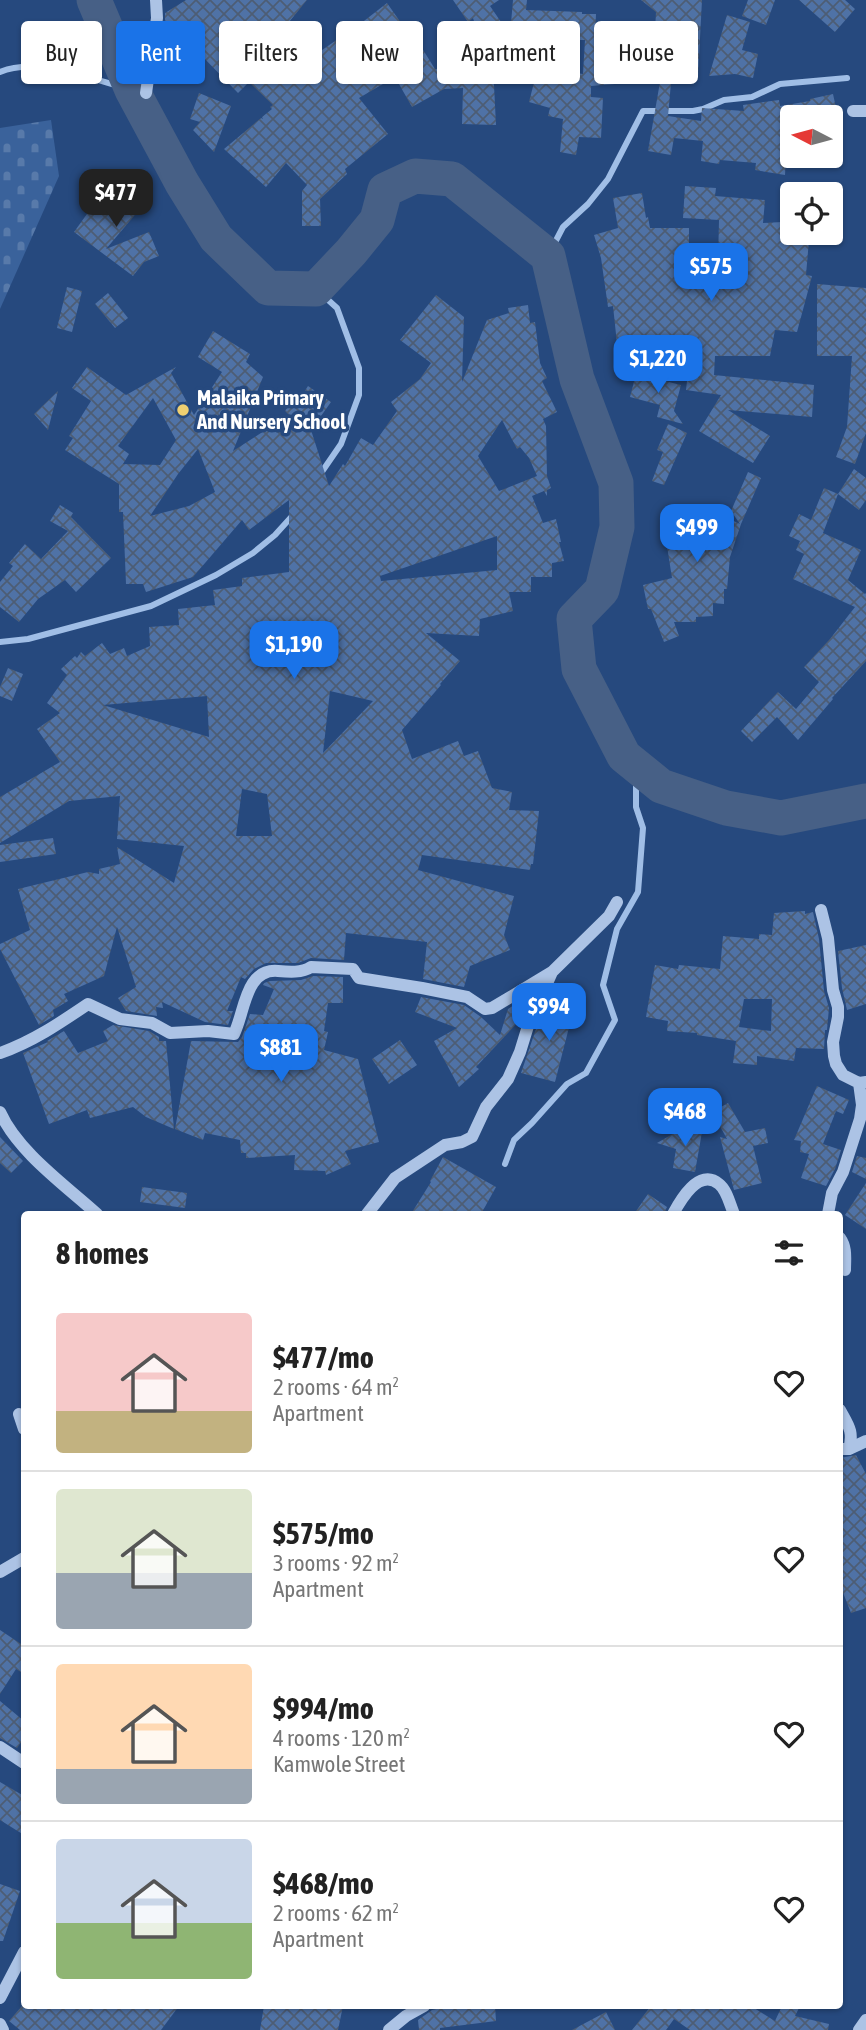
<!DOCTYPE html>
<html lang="en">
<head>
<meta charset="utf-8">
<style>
  :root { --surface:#fff; --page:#f2f2f2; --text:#222; --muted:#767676; --line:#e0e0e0; --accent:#1a73e8 }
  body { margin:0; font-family:"Asap Condensed",sans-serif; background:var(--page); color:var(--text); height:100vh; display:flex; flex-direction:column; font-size:26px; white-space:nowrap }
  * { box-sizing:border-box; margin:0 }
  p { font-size:23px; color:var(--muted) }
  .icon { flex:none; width:38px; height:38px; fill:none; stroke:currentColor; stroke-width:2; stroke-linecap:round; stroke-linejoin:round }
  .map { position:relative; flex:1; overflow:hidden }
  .drawer { position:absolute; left:21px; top:1211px; width:822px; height:798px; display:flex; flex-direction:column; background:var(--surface); border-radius:7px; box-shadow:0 2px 5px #0004 }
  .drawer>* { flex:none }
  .banner { position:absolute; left:21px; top:21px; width:824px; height:63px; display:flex; gap:14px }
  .needle { width:46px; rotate:276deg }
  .buttons { position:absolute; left:780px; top:105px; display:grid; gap:14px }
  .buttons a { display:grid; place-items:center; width:63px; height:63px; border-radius:7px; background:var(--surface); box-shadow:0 2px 5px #0004; font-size:35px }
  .price { position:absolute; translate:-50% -60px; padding:0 16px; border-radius:14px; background:var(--accent); color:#fff; font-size:23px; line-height:46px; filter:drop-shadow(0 2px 4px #0008) }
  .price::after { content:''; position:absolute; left:50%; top:42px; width:21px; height:16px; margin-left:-10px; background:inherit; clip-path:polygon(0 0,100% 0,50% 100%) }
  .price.current { background:#222; color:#fff }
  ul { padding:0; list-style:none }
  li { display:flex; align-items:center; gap:21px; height:175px; padding:0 35px }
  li+li { border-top:2px solid var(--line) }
  li span { display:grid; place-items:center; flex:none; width:196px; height:140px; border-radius:7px; color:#555 }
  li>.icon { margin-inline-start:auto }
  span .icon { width:84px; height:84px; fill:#fffc; stroke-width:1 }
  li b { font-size:30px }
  h2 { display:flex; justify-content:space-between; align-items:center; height:84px; padding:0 35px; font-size:30px }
  .tag { padding:0 24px; border-radius:7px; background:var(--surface); box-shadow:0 2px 5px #0004; font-size:24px; line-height:63px }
  .tag.current { background:var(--accent); color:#fff }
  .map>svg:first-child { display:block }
</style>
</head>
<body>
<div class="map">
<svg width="866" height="2030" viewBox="0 0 866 2030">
  <defs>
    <pattern id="cemetery-stones" width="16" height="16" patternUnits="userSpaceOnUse" patternTransform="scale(1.75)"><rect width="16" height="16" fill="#3a629b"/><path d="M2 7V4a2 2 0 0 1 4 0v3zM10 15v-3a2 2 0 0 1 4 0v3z" fill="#587aaa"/></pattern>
    <pattern id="building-cross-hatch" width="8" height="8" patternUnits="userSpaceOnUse" patternTransform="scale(1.75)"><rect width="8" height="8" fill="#4f72a6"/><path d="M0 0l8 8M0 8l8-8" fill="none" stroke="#4d5d74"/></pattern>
  </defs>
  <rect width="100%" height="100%" fill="#26497e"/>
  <path fill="url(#cemetery-stones)" d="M51 120 59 176 0 309V128Z"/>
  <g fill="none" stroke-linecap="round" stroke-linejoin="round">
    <path stroke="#a0bee6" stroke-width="6" d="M0 72C37 56 94 80 132 90
      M548 256 563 227 588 204 608 179 643 111H693L703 109 724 100 752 97 780 84 847 78
      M316 289 337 308 359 368V395L341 444 319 476
      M0 642 28 639 151 606 216 575 253 553 275 535 294 514
      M505 1164 514 1140 532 1123 567 1084 586 1073 615 1020 603 985 617 929 638 892 643 828 636 807V766"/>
    <path stroke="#476086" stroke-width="35" d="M94 0 132 90 182 183 216 238 268 288 316 289 351 252 377 220 385 190 415 176 452 179 548 256 577 379 616 483 617 527 602 590 574 619 579 669 624 756 661 786 726 808 781 818 866 801"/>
  </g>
  <path fill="url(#building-cross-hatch)" fill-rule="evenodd" d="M186 0H307L285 27 315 55 345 34 346 35 387 3 418 47 420 45 435 69 493 65 496 125 462 124 463 88 444 89 412 107 395 77 359 98 388 134 345 169 347 174 320 199 321 226H302V191L307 185 286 163 266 187 224 149 261 118 263 119 262 117 272 109 270 107 273 105 249 82 238 93 200 54 193 72 173 39 176 37 165 20V13Z
    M453 0H499L490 6 510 35 513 0H527L526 10 582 12V14H596L595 38 630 47 625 66 673 70 670 31H655L656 12 641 0H702L698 77 591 86V97L603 98 601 138 579 137 576 155 560 152 563 119 548 116 550 108 529 102 538 67 583 74 585 40H558L546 66 530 58 539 39 483 50 473 18 468 22Z
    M748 0H775L766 25 742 16Z
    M799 0H845L855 9 835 32Z
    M727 15 750 22 742 50 758 54 753 78 735 74 709 76Z
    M660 82 671 83 668 116 701 121 702 108 744 111 743 105 779 100 780 106 810 101V99L833 94 838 117H793V158L786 157 785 175 755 170 756 163 720 160 719 164 701 161 703 141 674 138 671 155 648 151Z
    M199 93 231 106 214 152 193 130 200 122 190 119Z
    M113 178 129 190 127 198 140 209 106 249 149 232 159 256 144 262 133 276 74 232Z
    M685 186 716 188 715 196 765 200 763 223 783 222V238L809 240 806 275 812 276 797 332 775 330 770 356H715L714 375 814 385 812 417 728 410 770 436 753 463 699 431 721 395 686 390 691 345 645 342V349L618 353 613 306 608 307 601 258 594 235 618 228 613 198 642 193 646 218 648 217 650 228H689V259L718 262 719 220 683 218Z
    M817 284 866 288V433L855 464 836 457 847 427 852 356H817Z
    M67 287 82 291 72 332 57 328Z
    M108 293 128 318 115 328 95 304Z
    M436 295 464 317 462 382 487 320 509 313 508 308 528 305 530 323 535 322 540 363 547 378 542 381 557 412 543 419 546 426 547 476 551 488 547 490V496L544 491 532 496 543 523 556 519 561 542H559L564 561 552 563V577H531V592H509L513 611 480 619 479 636 426 633 460 661 440 684 441 685 402 730 412 759 458 741 464 756 478 751 492 788 512 792 509 810 539 811 533 864H531L530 870 422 855 418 870 514 896 504 935 510 950 470 966 464 987 423 979 427 942 346 933 344 960 311 958 298 963H266L254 969 245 979 241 977 227 1011H233L228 1025 205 1022 162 1002 163 1008 156 1007 157 1016 126 1011 118 998 136 987 117 927 104 976 64 994 68 1001 53 1010 54 1016 39 1025 0 949V944L30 930 18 889 88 872 99 874V869L120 864 117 847 174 883 184 846 117 839 120 796 69 801 0 843V797L60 762 37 729 60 713 47 703 67 675 61 669 75 656 77 658 81 652 85 656 102 643 110 654 124 648 127 656 150 646 149 627 179 625 178 609 215 605 213 590 242 586V578L289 572V500L249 530 242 520 193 577 146 592 143 584H126L123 512H119V484L65 450 73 438 69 436 91 401 72 388 87 367 126 395 176 367 171 373 194 415 222 372 198 357 213 331 250 354 246 362 263 377 233 451 289 415 285 411 297 394 301 397 308 386 331 402 311 430 329 486 343 464 345 466 361 438 373 445 397 411 391 402 420 379 431 363 400 340ZM153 398 176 440 160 465 123 464 129 454 118 446ZM502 420 517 449 520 447 529 458 537 476 499 491 478 456ZM198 449 215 492 189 506 150 516 178 474ZM497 536V570L381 581 380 576ZM330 691 373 701 323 753ZM207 696 209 737 103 705ZM242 789 267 794 272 836H236Z
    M636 374 681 385 674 411 683 424 657 417 660 405 630 397Z
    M58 391 48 430 34 414Z
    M668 424 687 433 664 485 652 481 663 452 657 450Z
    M854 469 866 478V500L859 510 838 494Z
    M748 472 761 478 741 524 730 557 727 589H724V604L713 603V616L696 617V622H674L679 636 664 642 651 609H648L643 585 672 578 666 540 670 516 694 519 701 505 740 524 731 511Z
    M824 488 838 494 823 533 861 550 848 580 865 594 866 593V661L832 698 833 699 798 740 777 717 752 742 741 731 778 692 796 709 819 682 804 667 830 639 855 607 793 579 804 554 796 550 800 541 789 536 799 514 811 520Z
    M60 505 73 513 71 517 111 558 76 592 65 580 38 599 19 622 0 607V582L13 566 9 563 25 544 41 559 68 531 50 521Z
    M8 668 23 674 12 701 0 696V687Z
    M53 838 56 854 0 862V845Z
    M805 911V914L813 912 819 939 824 991 829 1008 827 1030H825L824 1049 796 1048 794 1061 757 1056V1065L733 1063 736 1041 697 1035V1033L667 1031 668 1021 646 1017 655 965 678 969 679 965 720 969 723 936 759 939V934L772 935 774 913ZM744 999H772L771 1031 739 1027Z
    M866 945V1004L847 1010 842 988 838 951Z
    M313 976 343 977V1003H328L324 1031 328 1032 324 1050 358 1059 379 1142 345 1151 351 1164 326 1175 325 1171 294 1170 295 1155 246 1158V1153H241L240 1140 205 1133 203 1140 175 1129 191 1041 238 1042 242 1037 250 1014 263 1015 274 989 263 985 264 983 270 981 301 980Z
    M421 997 464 1005 481 1017 500 1035 508 1009 517 1003 527 1006 521 1019 476 1067 479 1069 459 1087 434 1041 457 1028 415 1012Z
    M549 1001 574 1008 555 1082 521 1073 536 1029Z
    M113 1025 149 1031 159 1037V1041H166L174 1129 146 1117 133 1107 90 1118 87 1110 49 1124 23 1053 48 1042 47 1041 64 1031 78 1053 108 1041 103 1031Z
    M400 1040 417 1065 389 1084 372 1059Z
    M817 1086 849 1100 843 1114 836 1111 823 1144 841 1150 835 1169 826 1186 801 1178 809 1154 800 1152 801 1141 794 1140Z
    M728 1103 745 1132 765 1128 768 1143 753 1146 762 1183 734 1190 720 1137 727 1139 716 1119 714 1111Z
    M685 1127 702 1132 695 1172 673 1168 676 1149 657 1143Z
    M0 1137 23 1161 11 1173 0 1163Z
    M857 1156 866 1158V1179L852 1172Z
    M443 1157 496 1187 481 1214H411L431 1182 430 1181Z
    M866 1183V1229L845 1215Z
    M142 1187 187 1193 185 1208 140 1202Z
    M648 1194 667 1207 664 1214H634Z
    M856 1455 866 1474V1608L851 1613 840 1585V1458Z
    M0 1630 24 1646V1674L16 1669 0 1694Z
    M0 1701 24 1721V1738L17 1748 0 1738Z
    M0 1782 24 1796V1835L0 1820Z
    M0 1884 20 1891 3 1941H0Z
    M22 2006H179L161 2030H20L9 2021Z
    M264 2006H343L338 2030H260Z
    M446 2006H495L496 2021 440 2028V2030H419L418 2020 432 2010 446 2007Z
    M651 2006H751L775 2021 782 2006H800L795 2016 829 2024 828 2030H690L674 2019 666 2030H632Z
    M606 2012 615 2030H572Z"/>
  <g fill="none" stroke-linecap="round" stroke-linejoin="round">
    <path stroke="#acc3e5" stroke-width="12" d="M146 93 157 18 156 0
      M853 111H866
      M821 910 828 938 833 990 838 1007V1017L833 1042 834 1056 836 1064 843 1075 859 1083 866 1082
      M0 1053C32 1042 60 1023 88 1004L120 1019 152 1023 170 1033 208 1031 234 1034C245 1012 245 968 278 971 289 972 302 973 311 967L353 969 359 978 422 988 467 997 485 1009 492 1008 552 972
      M0 1112C18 1152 65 1185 97 1214
      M367 1214 395 1178 445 1145 462 1142 472 1137 486 1107 508 1079 520 1052 528 1026 552 972 609 916 617 902
      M673 1214C680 1201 699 1167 719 1184 727 1190 730 1205 734 1214
      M828 1214 832 1193 843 1172 860 1119 862 1105 859 1083
      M840 1238C847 1248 845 1258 845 1270
      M840 1410C848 1425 854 1431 849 1449
      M19 1414 24 1429
      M840 1449H849L866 1441
      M0 1572 24 1558
      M0 1747 24 1763
      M0 1998 24 1952
      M0 2024 3 2030
      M389 2030 406 2016 424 2006
      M859 2030 866 2020"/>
  </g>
  <circle fill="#eecf71" stroke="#26497e" stroke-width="2.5" cx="183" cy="410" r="7"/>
  <g text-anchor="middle" stroke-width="7" stroke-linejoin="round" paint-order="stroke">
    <g font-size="21" font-weight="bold" fill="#fff" stroke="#26497e" text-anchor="start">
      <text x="197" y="405">Malaika Primary<tspan x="197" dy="24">And Nursery School</tspan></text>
    </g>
  </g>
</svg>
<div class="buttons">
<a><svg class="needle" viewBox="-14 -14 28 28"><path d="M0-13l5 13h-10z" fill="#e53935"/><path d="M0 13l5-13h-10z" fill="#767676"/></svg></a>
<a><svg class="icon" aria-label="locate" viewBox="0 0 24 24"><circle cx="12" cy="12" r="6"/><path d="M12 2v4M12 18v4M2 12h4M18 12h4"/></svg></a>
</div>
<b class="price current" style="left:116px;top:229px">$477</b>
<b class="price" style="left:711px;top:303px">$575</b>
<b class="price" style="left:658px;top:395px">$1,220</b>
<b class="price" style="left:697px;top:564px">$499</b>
<b class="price" style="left:294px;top:681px">$1,190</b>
<b class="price" style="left:549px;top:1043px">$994</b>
<b class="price" style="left:281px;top:1084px">$881</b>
<b class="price" style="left:685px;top:1148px">$468</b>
<div class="banner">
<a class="tag">Buy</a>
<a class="tag current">Rent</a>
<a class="tag">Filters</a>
<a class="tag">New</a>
<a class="tag">Apartment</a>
<a class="tag">House</a>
</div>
<section class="drawer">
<h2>8 homes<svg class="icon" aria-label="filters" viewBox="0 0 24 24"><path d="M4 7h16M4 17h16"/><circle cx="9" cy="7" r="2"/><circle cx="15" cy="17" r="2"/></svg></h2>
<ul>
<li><span style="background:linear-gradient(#f6c9c9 70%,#c2b280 0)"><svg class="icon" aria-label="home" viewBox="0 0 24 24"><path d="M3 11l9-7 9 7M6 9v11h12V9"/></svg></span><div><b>$477/mo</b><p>2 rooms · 64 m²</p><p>Apartment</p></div><svg class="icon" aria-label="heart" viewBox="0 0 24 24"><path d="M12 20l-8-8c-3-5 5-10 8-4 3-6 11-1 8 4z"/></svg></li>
<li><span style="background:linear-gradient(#dfe7d0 60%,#9aa5b1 0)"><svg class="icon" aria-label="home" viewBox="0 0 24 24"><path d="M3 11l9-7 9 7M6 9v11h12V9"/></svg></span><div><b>$575/mo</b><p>3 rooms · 92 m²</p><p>Apartment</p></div><svg class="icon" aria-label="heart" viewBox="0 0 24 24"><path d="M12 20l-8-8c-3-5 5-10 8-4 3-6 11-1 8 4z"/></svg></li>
<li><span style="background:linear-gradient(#ffd9b3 75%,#9aa5b1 0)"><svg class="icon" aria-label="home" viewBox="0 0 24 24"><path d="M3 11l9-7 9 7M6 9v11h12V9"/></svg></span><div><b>$994/mo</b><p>4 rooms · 120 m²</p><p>Kamwole Street</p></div><svg class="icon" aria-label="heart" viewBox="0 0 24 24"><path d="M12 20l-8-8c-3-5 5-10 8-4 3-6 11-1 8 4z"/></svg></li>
<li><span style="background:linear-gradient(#c9d6e8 60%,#8fb573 0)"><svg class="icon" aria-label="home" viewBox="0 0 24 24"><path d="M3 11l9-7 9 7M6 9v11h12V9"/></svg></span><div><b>$468/mo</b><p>2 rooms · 62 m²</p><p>Apartment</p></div><svg class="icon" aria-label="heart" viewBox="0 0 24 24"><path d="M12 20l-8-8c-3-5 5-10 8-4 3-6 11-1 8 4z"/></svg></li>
</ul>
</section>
</div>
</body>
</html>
